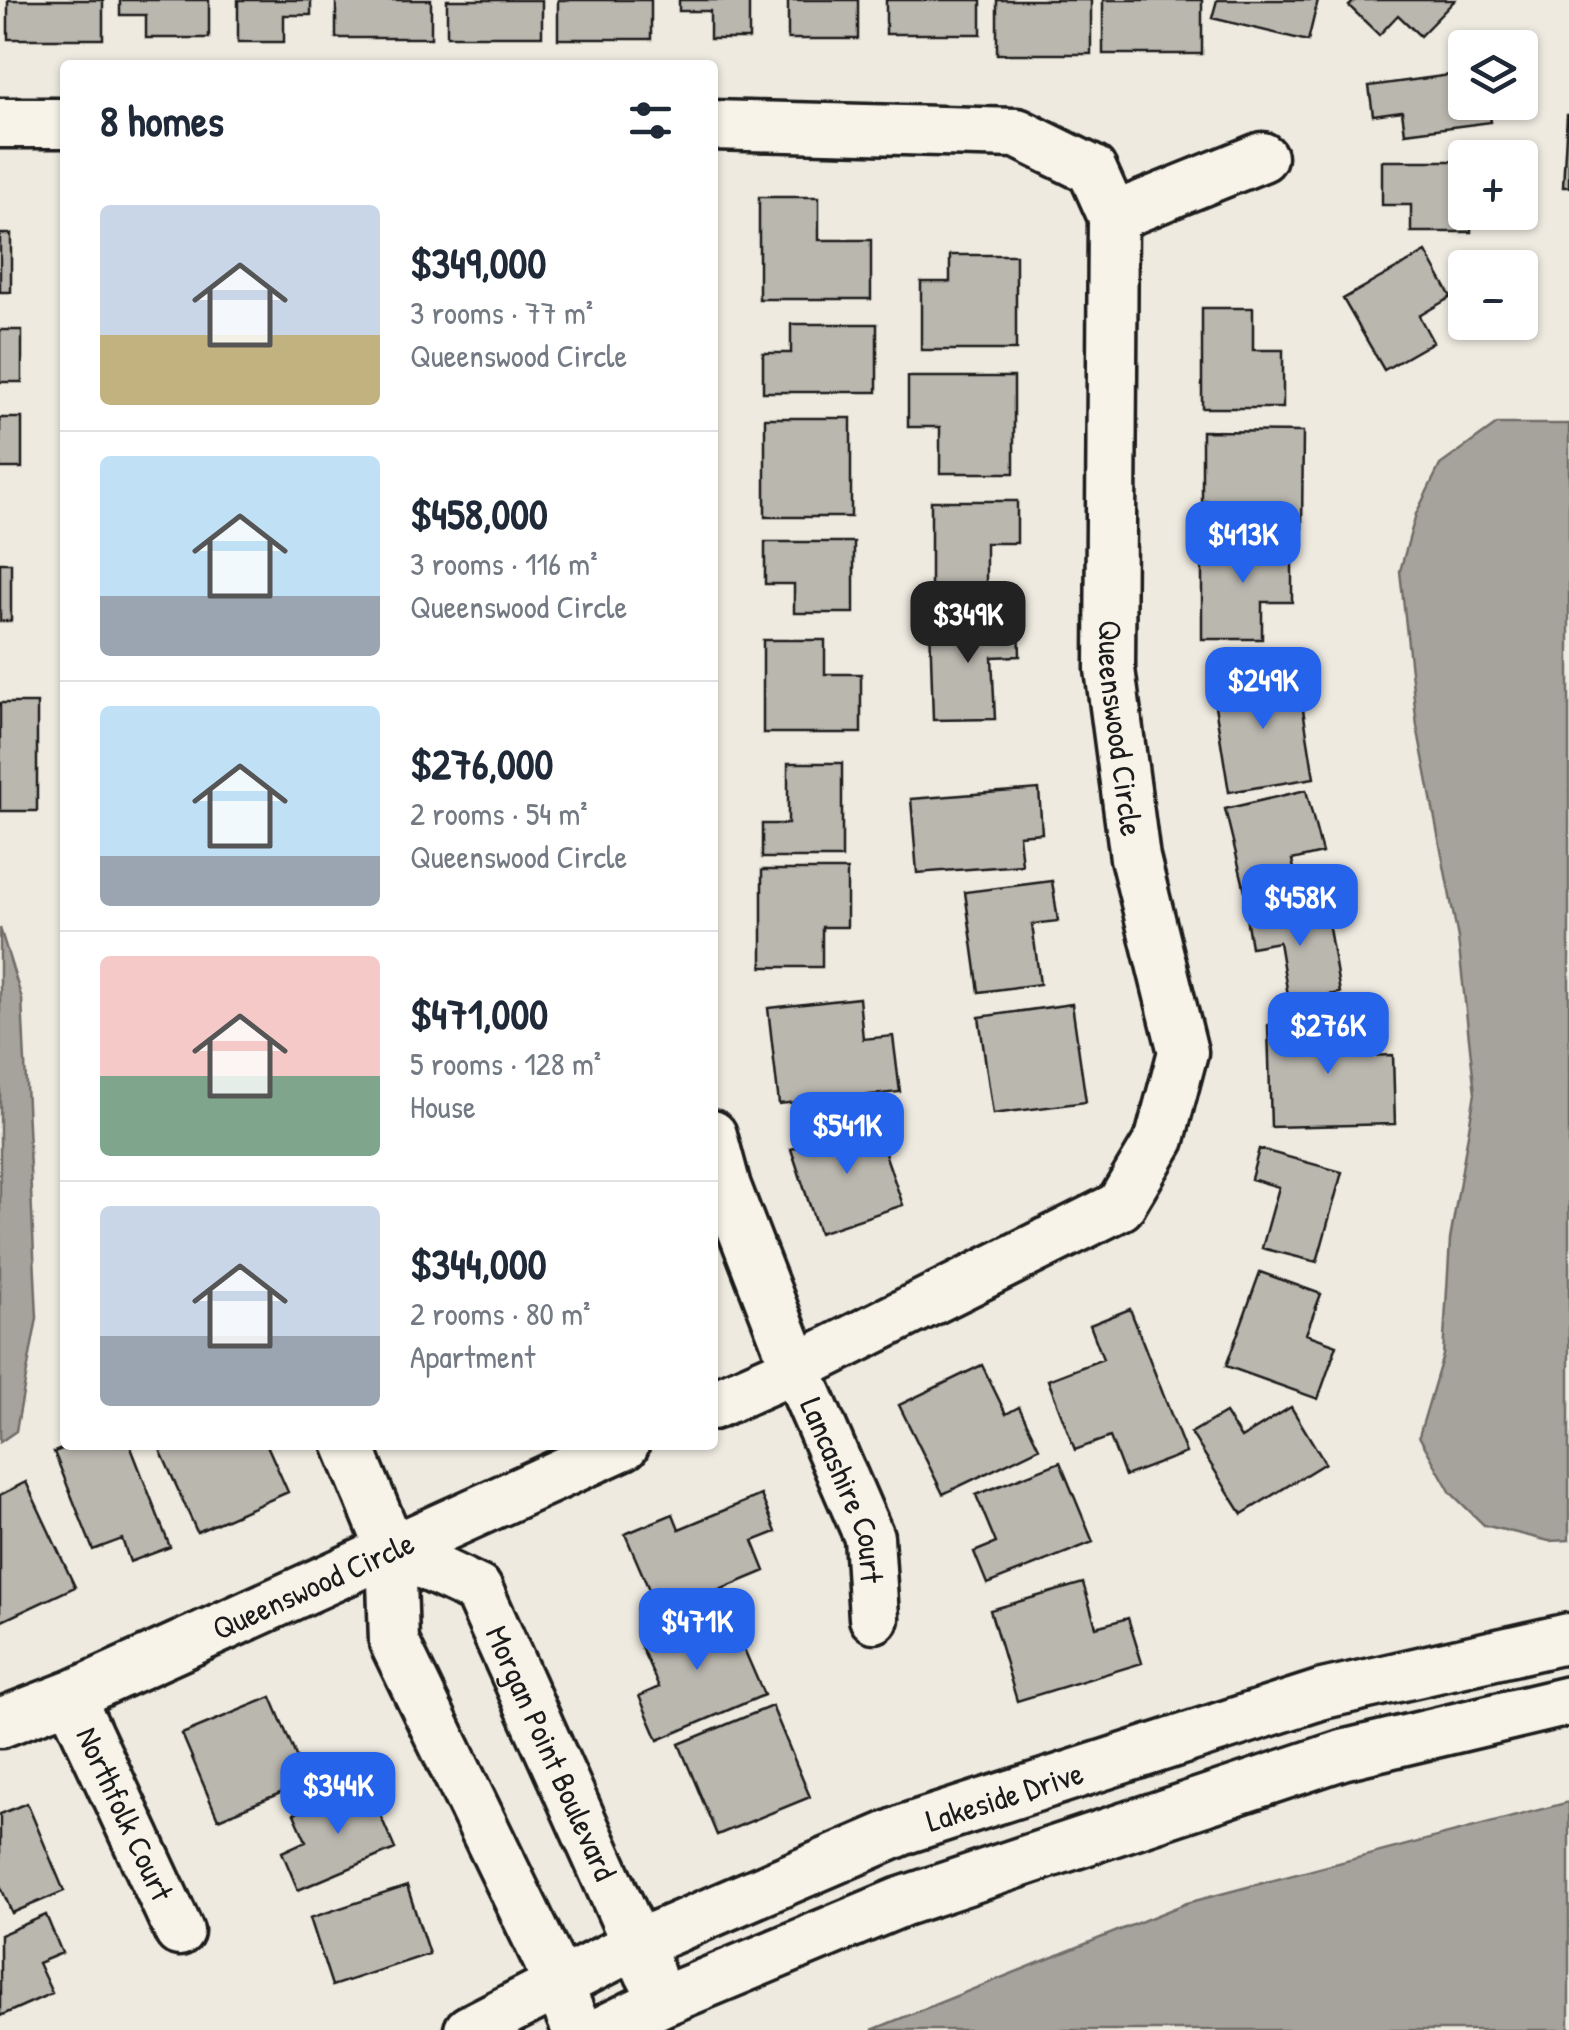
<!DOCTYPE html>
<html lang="en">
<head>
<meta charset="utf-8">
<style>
  :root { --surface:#fff; --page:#f6f6f7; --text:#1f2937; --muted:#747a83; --line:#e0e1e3; --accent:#2563eb }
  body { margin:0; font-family:"Patrick Hand",sans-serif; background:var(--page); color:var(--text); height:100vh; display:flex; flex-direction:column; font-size:38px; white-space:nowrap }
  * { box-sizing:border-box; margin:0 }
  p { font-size:32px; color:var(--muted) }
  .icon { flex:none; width:55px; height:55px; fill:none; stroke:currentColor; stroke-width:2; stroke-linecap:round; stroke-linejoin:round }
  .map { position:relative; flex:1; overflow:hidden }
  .details { position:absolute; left:60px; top:60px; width:658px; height:1390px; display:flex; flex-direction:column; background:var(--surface); border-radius:10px; box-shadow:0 2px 8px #0004 }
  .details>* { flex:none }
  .fabs { position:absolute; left:1448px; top:30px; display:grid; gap:20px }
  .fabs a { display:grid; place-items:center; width:90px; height:90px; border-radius:10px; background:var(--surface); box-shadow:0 2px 8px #0004; font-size:50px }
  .price { position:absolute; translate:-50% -85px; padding:0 22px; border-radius:20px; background:var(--accent); color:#fff; font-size:32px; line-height:65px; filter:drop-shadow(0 2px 5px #0008) }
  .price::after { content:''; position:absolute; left:50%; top:60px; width:30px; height:22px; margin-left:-15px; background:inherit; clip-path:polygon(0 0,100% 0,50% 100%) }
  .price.on { background:#222; color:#fff }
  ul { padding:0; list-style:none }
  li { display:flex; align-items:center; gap:30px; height:250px; padding:0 40px }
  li+li { border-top:2px solid var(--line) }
  li span { display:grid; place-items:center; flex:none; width:280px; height:200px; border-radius:10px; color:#555 }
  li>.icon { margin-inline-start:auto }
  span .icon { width:120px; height:120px; fill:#fffc; stroke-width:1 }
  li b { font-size:42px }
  h2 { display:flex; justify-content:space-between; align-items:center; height:120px; padding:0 40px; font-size:42px }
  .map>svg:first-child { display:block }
</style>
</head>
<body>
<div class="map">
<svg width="1569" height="2030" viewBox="0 0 1569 2030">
  <rect width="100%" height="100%" fill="#eeeae0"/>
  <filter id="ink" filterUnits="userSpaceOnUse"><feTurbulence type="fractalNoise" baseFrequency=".01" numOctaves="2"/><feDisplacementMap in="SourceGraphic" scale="20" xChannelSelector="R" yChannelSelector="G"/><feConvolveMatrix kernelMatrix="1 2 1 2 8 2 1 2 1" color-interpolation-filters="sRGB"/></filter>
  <g filter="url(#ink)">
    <path fill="#a6a39d" stroke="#6f6d69" stroke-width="2.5" d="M1497 424H1569V1540L1549 1541 1484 1525 1451 1493 1419 1436 1443 1355 1450 1240 1475 1093 1458 938 1417 726 1400 571 1416 514 1440 465Z
      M0 928 22 999 37 1318 16 1431 0 1442Z
      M1569 1802V2030H872L1187 1903Z"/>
    <path fill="#bab7af" stroke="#1c1c1c" stroke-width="2.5" d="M8 0H103V39H8Z
      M120 0H209V38H146V15H120Z
      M238 0H311V15H284V42H238Z
      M336 0H431V38H336Z
      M447 0H542V36H447Z
      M558 0H651V39H558Z
      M679 0H749V39H710V11H679Z
      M788 0H858V39H788Z
      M886 0H981V34H886Z
      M997 0H1091V54H997Z
      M1103 0H1202V54H1103Z
      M1217 0H1318L1308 41 1212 18Z
      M1355 0H1455L1420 36 1398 15 1379 35 1349 6Z
      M1465 73V102H1488L1491 122 1405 133 1402 111 1373 115 1369 86Z
      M1567 115H1569V187H1563Z
      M1382 161H1465V212H1471V232H1411V205H1382Z
      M759 197H819V240H871V299H759Z
      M0 234H11V292H0Z
      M1426 252 1451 297 1419 316 1433 342 1384 370 1343 299Z
      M950 255H1016V350H921V282H950Z
      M1202 308H1253V350H1283V408H1202Z
      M791 324H877V392H763V353H791Z
      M0 330H22V382H0Z
      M908 377H1014V473H940V427H908Z
      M0 418H22V468H0Z
      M765 418H851V517H765Z
      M1202 431 1303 432 1302 529H1222V502L1202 501Z
      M931 501H1017V543H986V598H931Z
      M765 542H854V613H794V584H765Z
      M1202 542H1292V602H1262V639H1202Z
      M0 563H11V621H0Z
      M1019 620 1020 656 992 657 995 719 933 720 930 623Z
      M763 640H825V674H861V733H763Z
      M1297 672 1314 778 1229 792 1212 687Z
      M0 703H37V811H0Z
      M788 763H842V858H762V824H788Z
      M1039 789 1042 833 1019 835 1022 865 917 873 911 799Z
      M1306 790 1322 853 1292 860 1299 890 1248 903 1225 809Z
      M762 870H847V927H822V967H762Z
      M1052 881 1058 921 1032 924 1040 984 979 992 965 892Z
      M1325 904 1340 993 1289 1001 1279 942 1251 947 1246 917Z
      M859 998 863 1039 893 1036 900 1092 779 1104 768 1008Z
      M1072 1004 1086 1102 993 1114 979 1017Z
      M1366 1023 1367 1056 1393 1055 1395 1124 1271 1127 1268 1025Z
      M874 1122 903 1205 819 1233 791 1149Z
      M1259 1149 1342 1172 1317 1262 1262 1248 1279 1187 1251 1179Z
      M1260 1272 1321 1294 1306 1334 1337 1345 1318 1399 1226 1366Z
      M1130 1309 1186 1453 1125 1476 1110 1437 1075 1450 1048 1380 1103 1359 1090 1325Z
      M982 1365 1006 1414 1019 1407 1039 1448 943 1494 899 1405Z
      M1291 1407 1325 1463 1242 1514 1191 1433 1225 1413 1241 1438Z
      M72 1445H130L170 1547 130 1562 122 1539 93 1550 54 1452Z
      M158 1445H267L288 1492 197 1532Z
      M1060 1462 1093 1542 987 1584 974 1552 996 1543 976 1495Z
      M26 1482 75 1587 0 1622V1495Z
      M761 1495 776 1532 753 1541 765 1571 660 1615 625 1534 673 1514 679 1529Z
      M1083 1583 1096 1627 1128 1618 1142 1663 1017 1701 990 1610Z
      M725 1605 764 1695 658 1740 639 1696 659 1687 639 1642Z
      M271 1697 307 1782 218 1819 182 1734Z
      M772 1706 810 1797 717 1835 679 1744Z
      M366 1782 395 1849 298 1890 282 1852 306 1841 294 1814Z
      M27 1803 64 1891 12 1913 0 1885V1814Z
      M407 1886 429 1954 332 1986 310 1918Z
      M46 1915 62 1953 38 1963 52 1993 0 2016V1935Z"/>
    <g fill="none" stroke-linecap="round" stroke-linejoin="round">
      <defs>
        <g id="minor">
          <path d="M0 123H65"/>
          <path id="s1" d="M712 125 1017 133 1092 170 1113 217 1110 669 1135 858 1183 1052 1160 1139 1120 1206 796 1368 712 1405"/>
          <path d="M1113 217 1262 157"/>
          <path id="s2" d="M712 1135 726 1187 796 1368 869 1537 874 1618"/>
          <path d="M348 1445 391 1549 394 1642 547 1958 577 2030"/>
          <path id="s3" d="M391 1549 478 1590 650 1974"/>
          <path id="s4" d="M70 1696 179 1931"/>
          <path id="s5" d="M0 1723 70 1696 624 1445"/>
          <path id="s6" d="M469 2030 635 1945 908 1828 1323 1694 1569 1638"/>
          <path d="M604 2030 663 2001 901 1902 1342 1755 1569 1701"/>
        </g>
      </defs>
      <use href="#minor" stroke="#1c1c1c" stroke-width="55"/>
      <use href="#minor" stroke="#f7f3e8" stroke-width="48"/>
    </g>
  </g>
  <g text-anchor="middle" stroke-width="8" stroke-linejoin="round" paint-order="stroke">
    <g font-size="32" fill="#1c1c1c" stroke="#f7f3e8">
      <text dy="11" stroke="none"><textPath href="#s1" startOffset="952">Queenswood Circle</textPath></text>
      <text dy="11" stroke="none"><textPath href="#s2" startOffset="380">Lancashire Court</textPath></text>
      <text dy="11" stroke="none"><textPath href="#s5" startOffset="342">Queenswood Circle</textPath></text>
      <text dy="11" stroke="none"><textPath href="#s3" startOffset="275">Morgan Point Boulevard</textPath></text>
      <text dy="11" stroke="none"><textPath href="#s6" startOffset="585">Lakeside Drive</textPath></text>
      <text dy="11" stroke="none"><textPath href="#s4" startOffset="130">Northfolk Court</textPath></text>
    </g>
  </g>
</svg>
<div class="fabs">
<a><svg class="icon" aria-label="layers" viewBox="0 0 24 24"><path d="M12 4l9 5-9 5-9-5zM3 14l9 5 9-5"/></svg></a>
<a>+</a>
<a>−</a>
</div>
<b class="price" style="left:1243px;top:586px">$413K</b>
<b class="price on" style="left:968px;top:666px">$349K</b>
<b class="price" style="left:1263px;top:732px">$249K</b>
<b class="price" style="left:1300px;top:949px">$458K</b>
<b class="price" style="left:1328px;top:1077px">$276K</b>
<b class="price" style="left:847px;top:1177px">$541K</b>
<b class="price" style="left:697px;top:1673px">$471K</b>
<b class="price" style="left:338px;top:1837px">$344K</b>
<section class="details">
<h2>8 homes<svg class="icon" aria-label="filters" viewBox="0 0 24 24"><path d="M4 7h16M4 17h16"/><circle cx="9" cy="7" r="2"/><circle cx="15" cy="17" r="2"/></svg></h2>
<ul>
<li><span style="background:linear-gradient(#c9d6e8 65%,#c2b280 0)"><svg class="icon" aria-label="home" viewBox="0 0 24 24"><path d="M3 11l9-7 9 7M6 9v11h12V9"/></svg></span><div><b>$349,000</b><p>3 rooms · 77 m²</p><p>Queenswood Circle</p></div></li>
<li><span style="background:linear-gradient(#bfe0f5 70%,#9aa5b1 0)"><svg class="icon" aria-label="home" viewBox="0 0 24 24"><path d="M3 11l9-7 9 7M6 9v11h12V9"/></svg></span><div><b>$458,000</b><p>3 rooms · 116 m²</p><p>Queenswood Circle</p></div></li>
<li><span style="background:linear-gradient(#bfe0f5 75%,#9aa5b1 0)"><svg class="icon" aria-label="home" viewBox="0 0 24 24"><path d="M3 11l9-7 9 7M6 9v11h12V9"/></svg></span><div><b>$276,000</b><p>2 rooms · 54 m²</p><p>Queenswood Circle</p></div></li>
<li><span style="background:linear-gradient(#f6c9c9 60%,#7fa58c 0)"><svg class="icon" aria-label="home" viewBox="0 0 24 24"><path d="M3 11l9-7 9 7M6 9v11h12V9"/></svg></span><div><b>$471,000</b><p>5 rooms · 128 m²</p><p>House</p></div></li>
<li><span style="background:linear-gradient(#c9d6e8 65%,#9aa5b1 0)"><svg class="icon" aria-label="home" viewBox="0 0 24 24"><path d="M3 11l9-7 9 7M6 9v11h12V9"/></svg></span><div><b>$344,000</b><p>2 rooms · 80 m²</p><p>Apartment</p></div></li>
</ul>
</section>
</div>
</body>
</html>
